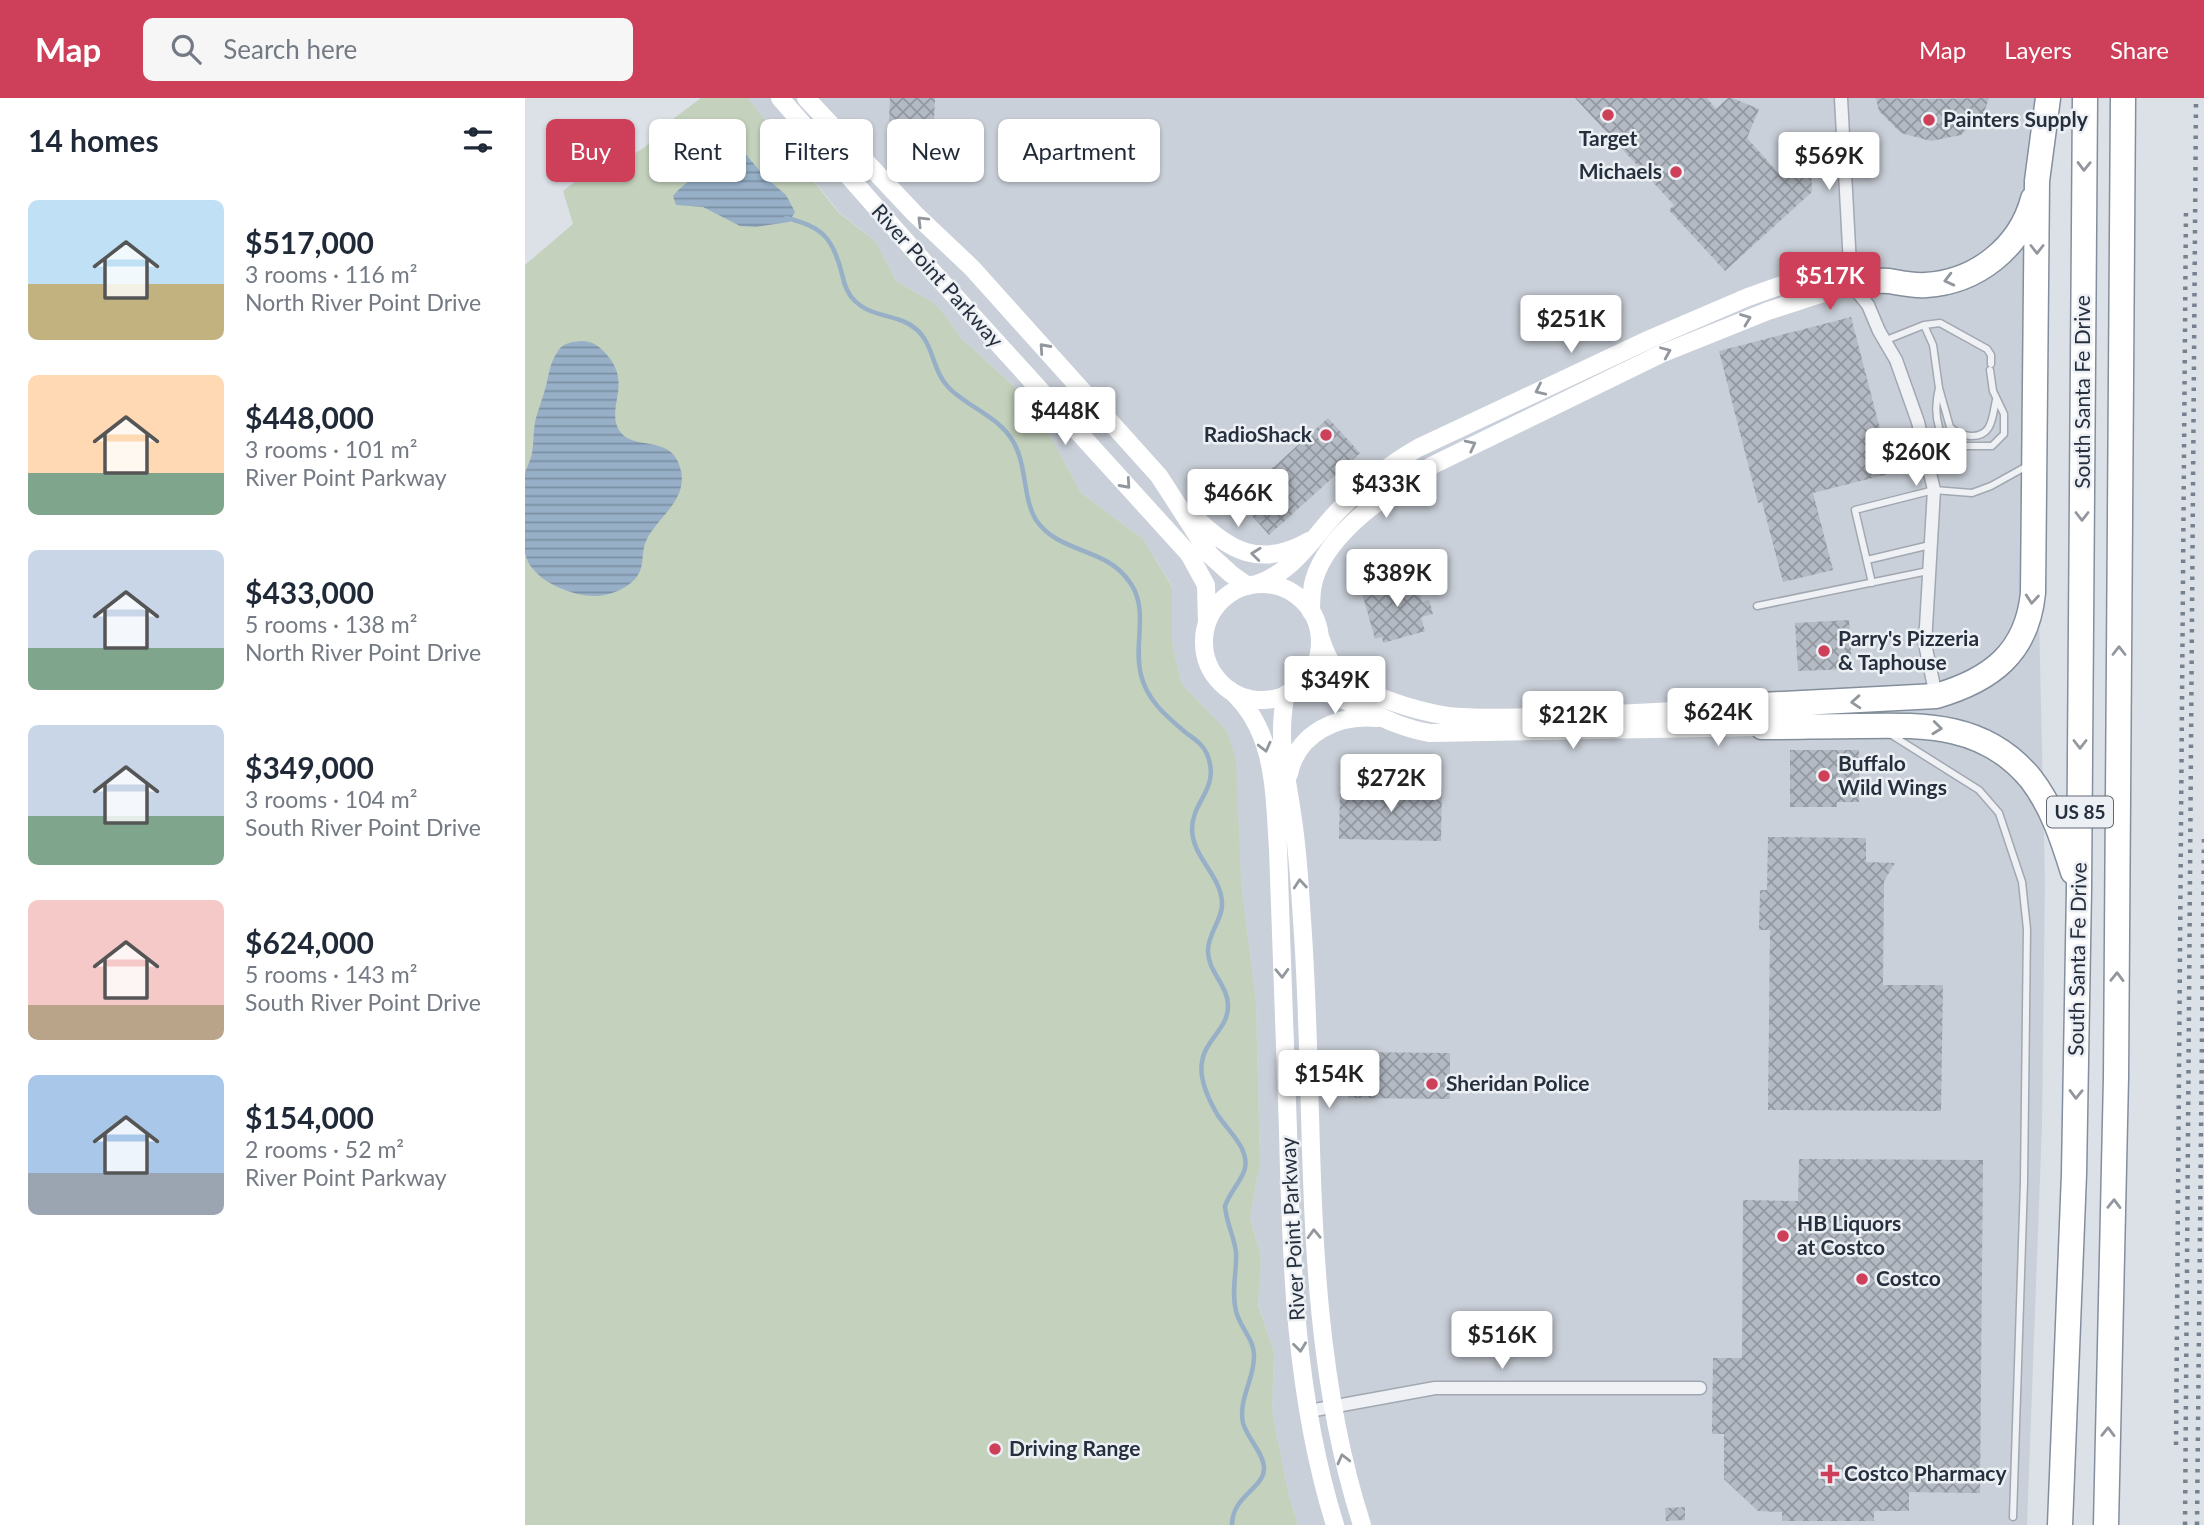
<!DOCTYPE html>
<html lang="en">
<head>
<meta charset="utf-8">
<style>
  :root { --surface:#fff; --page:#f6f6f7; --text:#1f2937; --muted:#747a83; --accent:#ce3f59 }
  body { margin:0; font-family:Lato,sans-serif; background:var(--page); color:var(--text); height:100vh; display:flex; flex-direction:column; font-size:26px; white-space:nowrap }
  * { box-sizing:border-box; margin:0 }
  p { font-size:23px; color:var(--muted) }
  .icon { flex:none; width:38px; height:38px; fill:none; stroke:currentColor; stroke-width:2; stroke-linecap:round; stroke-linejoin:round }
  .map { position:relative; flex:1; overflow:hidden }
  .sheet { display:flex; flex-direction:column; background:var(--surface); width:525px }
  .sheet>* { flex:none }
  .hud { position:absolute; left:21px; top:21px; width:665px; height:63px; display:flex; gap:14px }
  .price { position:absolute; translate:-50% -60px; padding:0 16px; border-radius:7px; background:#fff; color:#222; font-size:23px; line-height:46px; filter:drop-shadow(0 2px 4px #0008) }
  .price::after { content:''; position:absolute; left:50%; top:42px; width:21px; height:16px; margin-left:-10px; background:inherit; clip-path:polygon(0 0,100% 0,50% 100%) }
  .price.current { background:var(--accent); color:#fff }
  ul { padding:0; list-style:none }
  li { display:flex; align-items:center; gap:21px; height:175px; padding:0 28px }
  li span { display:grid; place-items:center; flex:none; width:196px; height:140px; border-radius:10px; color:#555 }
  li>.icon { margin-inline-start:auto }
  span .icon { width:84px; height:84px; fill:#fffc; stroke-width:1 }
  li b { font-size:30px }
  h2 { display:flex; justify-content:space-between; align-items:center; height:84px; padding:0 28px; font-size:30px }
  .pill { padding:0 24px; border-radius:10px; background:var(--surface); box-shadow:0 2px 5px #0004; font-size:24px; line-height:63px }
  .pill.current { background:var(--accent); color:#fff }
  header { display:flex; align-items:center; gap:42px; box-sizing:border-box; height:98px; padding:0 35px; background:var(--accent); color:#fff }
  header strong { font-size:33px }
  nav { display:flex; gap:38px; margin-inline-start:auto; font-size:24px }
  .search { width:490px; height:63px; background:var(--page); display:flex; align-items:center; gap:18px; box-sizing:border-box; padding:0 24px; border-radius:10px; color:var(--muted); font-size:26px }
  main { display:flex; flex:1; min-height:0 }
  .map>svg:first-child { display:block }
</style>
</head>
<body>
<header>
<strong>Map</strong>
<div class="search"><svg class="icon" aria-label="search" viewBox="0 0 24 24"><circle cx="10" cy="10" r="6"/><path d="M15 15l6 6"/></svg>Search here</div>
<nav><a>Map</a><a>Layers</a><a>Share</a></nav>
</header>
<main>
<section class="sheet">
<h2>14 homes<svg class="icon" aria-label="filters" viewBox="0 0 24 24"><path d="M4 7h16M4 17h16"/><circle cx="9" cy="7" r="2"/><circle cx="15" cy="17" r="2"/></svg></h2>
<ul>
<li><span style="background:linear-gradient(#bfe0f5 60%,#c2b280 0)"><svg class="icon" aria-label="home" viewBox="0 0 24 24"><path d="M3 11l9-7 9 7M6 9v11h12V9"/></svg></span><div><b>$517,000</b><p>3 rooms · 116 m²</p><p>North River Point Drive</p></div></li>
<li><span style="background:linear-gradient(#ffd9b3 70%,#7fa58c 0)"><svg class="icon" aria-label="home" viewBox="0 0 24 24"><path d="M3 11l9-7 9 7M6 9v11h12V9"/></svg></span><div><b>$448,000</b><p>3 rooms · 101 m²</p><p>River Point Parkway</p></div></li>
<li><span style="background:linear-gradient(#c9d6e8 70%,#7fa58c 0)"><svg class="icon" aria-label="home" viewBox="0 0 24 24"><path d="M3 11l9-7 9 7M6 9v11h12V9"/></svg></span><div><b>$433,000</b><p>5 rooms · 138 m²</p><p>North River Point Drive</p></div></li>
<li><span style="background:linear-gradient(#c9d6e8 65%,#7fa58c 0)"><svg class="icon" aria-label="home" viewBox="0 0 24 24"><path d="M3 11l9-7 9 7M6 9v11h12V9"/></svg></span><div><b>$349,000</b><p>3 rooms · 104 m²</p><p>South River Point Drive</p></div></li>
<li><span style="background:linear-gradient(#f6c9c9 75%,#b9a48a 0)"><svg class="icon" aria-label="home" viewBox="0 0 24 24"><path d="M3 11l9-7 9 7M6 9v11h12V9"/></svg></span><div><b>$624,000</b><p>5 rooms · 143 m²</p><p>South River Point Drive</p></div></li>
<li><span style="background:linear-gradient(#a9c7e8 70%,#9aa5b1 0)"><svg class="icon" aria-label="home" viewBox="0 0 24 24"><path d="M3 11l9-7 9 7M6 9v11h12V9"/></svg></span><div><b>$154,000</b><p>2 rooms · 52 m²</p><p>River Point Parkway</p></div></li>
</ul>
</section>
<div class="map">
<svg width="1679" height="1427" viewBox="0 0 1679 1427">
  <defs>
    <pattern id="water-rules" width="6" height="5" patternUnits="userSpaceOnUse" patternTransform="scale(1.75)"><rect width="6" height="5" fill="#97b0c7"/><path d="M0 2.5h6" fill="none" stroke="#7b90a3"/></pattern>
    <pattern id="building-cross-hatch" width="8" height="8" patternUnits="userSpaceOnUse" patternTransform="scale(1.75)"><rect width="8" height="8" fill="#b4bac3"/><path d="M0 0l8 8M0 8l8-8" fill="none" stroke="#9298a0"/></pattern>
  </defs>
  <rect width="100%" height="100%" fill="#dce1e7"/>
  <path fill="#cad0d9" d="M223 0H1514V520L1520 782 1517 1027 1502 1427H773L764 1398 747 1313 749 1254 733 1205 736 1159 725 1120 735 1065 731 904 716 785 702 633 656 585 647 543V488L618 441 556 395 508 306 436 240 416 212 407 204 371 183 351 144 314 114Z"/>
  <path fill="#c3d1bd" d="M176 0H223L313 114 351 144 371 183 407 204 416 212 436 240 508 306 556 395 618 441 647 489V543L656 585 702 633 711 662 716 785 731 904 735 1065 725 1120 736 1159 733 1206 749 1254 747 1313 764 1398 773 1427H0V167L48 126 38 93 60 76 107 57 120 49 144 24Z"/>
  <path fill="url(#water-rules)" d="M206 46 218 53 239 78 261 97 270 114 264 124 231 129 215 128 178 109 151 107 148 98C159 84 175 77 187 66 194 59 197 49 206 46Z
    M56 243C68 243 74 248 82 257 106 284 84 306 92 328 103 357 148 332 156 373 162 402 134 418 122 441 115 454 121 469 110 481 101 491 86 497 72 498 47 499 5 482 0 455 0 445 0 433 0 423 0 408 0 390 0 375 2 368 6 362 7 355 9 345 8 334 10 324 13 311 18 300 21 288 24 276 25 264 33 253 38 245 46 244 56 243Z"/>
  <g fill="none" stroke-linecap="round" stroke-linejoin="round">
    <path stroke="#97b0c7" stroke-width="4.5" d="M261 120C297 128 308 140 317 176 319 186 322 196 330 203 347 220 374 216 391 231 409 246 407 273 424 290 444 310 474 318 489 345 502 369 498 401 511 422 535 457 582 448 606 486 624 513 608 547 616 577 622 602 641 618 660 634 669 641 677 645 682 656 696 690 667 703 667 731 667 759 696 777 697 805 698 821 683 835 683 852 682 873 704 888 703 909 703 930 679 944 677 964 674 980 684 1002 692 1016 702 1032 724 1049 720 1070 718 1081 704 1095 700 1108 701 1124 709 1138 711 1154 712 1174 706 1193 711 1213 714 1228 729 1241 729 1257 730 1280 713 1301 718 1325 722 1340 738 1354 739 1369 740 1391 707 1397 707 1427"/>
  </g>
  <path fill="url(#building-cross-hatch)" d="M365 0H410L408 45 363 43Z
    M1050 0H1182L1191 11 1203 0H1207L1234 11 1222 40 1257 79 1265 72H1286L1287 94 1200 173 1144 112 1149 107Z
    M1351 0 1407 1 1464 0 1458 17 1436 37 1406 43 1376 35 1354 13Z
    M1326 219 1361 354 1374 351 1379 372 1288 395 1308 472 1258 484 1237 404 1233 405 1194 253Z
    M803 320 835 355 744 437 708 396 726 379 731 385Z
    M879 473 882 483 890 480 897 504 904 502 908 516 896 519 900 533 858 545 857 539 850 541 837 495 861 489 859 481Z
    M1324 522 1327 571 1273 573 1270 525Z
    M1265 652H1334V704H1312V709H1265Z
    M815 689 917 690 916 743 814 741Z
    M1243 739 1341 740V764L1370 765 1359 783 1358 887H1418L1416 1013 1243 1012 1245 832H1234L1235 792H1242Z
    M823 954 925 955V1001L823 1000Z
    M1274 1061 1458 1062 1455 1395 1384 1394V1413H1349V1423H1257V1414L1233 1413 1199 1381V1336H1187L1188 1260H1217L1218 1102 1273 1103Z
    M1160 1409V1422L1141 1423 1140 1410Z"/>
  <g fill="none" stroke-linecap="round" stroke-linejoin="round">
    <defs>
      <path id="lane" d="M1399 227 1408 247 1414 290 1425 329C1430 334 1438 337 1445 338 1468 339 1467 319 1471 302
        M1359 243 1399 227 1415 225 1462 251 1466 257V266
        M1414 290C1409 310 1411 331 1423 348H1467L1479 336V316L1468 293 1465 272
        M1342 462 1405 447
        M1347 485 1330 412 1409 392 1447 395 1466 388 1502 368
        M1232 508 1403 473
        M1365 636 1454 692 1474 715 1497 784 1502 831 1499 1084 1488 1419"/>
      <path id="street" d="M1316 0 1326 186 1343 207 1354 233 1371 262 1393 324 1409 392 1400 546 1411 598
        M784 1313 910 1290H1175"/>
      <path id="highway" d="M1326 186C1338 184 1351 182 1364 183 1376 185 1388 188 1401 187 1451 184 1495 150 1508 101
        M1237 607 1411 598C1466 582 1502 555 1508 495L1512 83 1523 0
        M1237 629C1269 629 1301 628 1334 628 1400 627 1460 625 1506 681 1527 708 1538 742 1548 774
        M1535 1427 1549 1076 1554 791 1560 0
        M1581 1427 1591 979 1598 0"/>
    </defs>
    <use href="#lane" stroke="#a2a8b1" stroke-width="9"/>
    <use href="#street" stroke="#a2a8b1" stroke-width="15"/>
    <use href="#highway" stroke="#848f9d" stroke-width="27"/>
    <use href="#lane" stroke="#eff1f5" stroke-width="6"/>
    <use href="#street" stroke="#eff1f5" stroke-width="12"/>
    <path stroke="#fff" stroke-width="18" d="M255 0 407 173 664 456 681 487 682 524
      M281 0 390 116 447 170 634 378 685 457 706 476 723 488
      M667 416C703 453 735 471 784 443
      M732 486C769 473 786 442 812 414 836 389 863 367 893 350L1125 241 1223 199 1254 188 1288 181 1326 186
      M679 544a58 58 0 1 1 116 0a58 58 0 1 1-116 0Z
      M786 514C786 503 786 492 789 482 803 433 867 392 908 367L1136 256 1243 213 1326 186
      M795 539C800 552 804 566 815 575 839 598 891 613 923 618 960 622 998 619 1035 618 1103 616 1170 612 1237 607
      M774 588C821 595 858 628 905 635L1237 629
      M705 592C751 632 749 694 753 751 756 845 760 938 763 1032 766 1165 770 1299 810 1427
      M761 596C751 642 762 677 768 722 773 755 775 789 777 822 792 1024 774 1232 837 1427
      M764 676C772 635 813 616 852 620"/>
    <use href="#highway" stroke="#fff" stroke-width="24"/>
    <path stroke="#768190" stroke-width="4.5" stroke-dasharray="3.5 7" stroke-linecap="butt" d="M1651 1347 1661 108
      M1660 1427 1671 0
      M1672 1427 1679 741"/>
  </g>
  <defs><path id="oneway-chevron" d="M-2-3.5L2.5 0L-2 3.5" fill="none" stroke-width="1.6" stroke-linecap="round" stroke-linejoin="round" transform="scale(1.75)"/></defs>
  <g stroke="#92979e">
    <use href="#oneway-chevron" transform="translate(1559 68) rotate(91)"/>
    <use href="#oneway-chevron" transform="translate(397 123) rotate(-135)"/>
    <use href="#oneway-chevron" transform="translate(1512 151) rotate(90)"/>
    <use href="#oneway-chevron" transform="translate(1424 182) rotate(166)"/>
    <use href="#oneway-chevron" transform="translate(1221 221) rotate(-21)"/>
    <use href="#oneway-chevron" transform="translate(519 250) rotate(-132)"/>
    <use href="#oneway-chevron" transform="translate(1141 254) rotate(-23)"/>
    <use href="#oneway-chevron" transform="translate(1015 292) rotate(155)"/>
    <use href="#oneway-chevron" transform="translate(946 347) rotate(-27)"/>
    <use href="#oneway-chevron" transform="translate(601 386) rotate(48)"/>
    <use href="#oneway-chevron" transform="translate(1557 418) rotate(90)"/>
    <use href="#oneway-chevron" transform="translate(731 456) rotate(-174)"/>
    <use href="#oneway-chevron" transform="translate(1507 501) rotate(95)"/>
    <use href="#oneway-chevron" transform="translate(1594 553) rotate(-90)"/>
    <use href="#oneway-chevron" transform="translate(1331 604) rotate(176)"/>
    <use href="#oneway-chevron" transform="translate(1412 630) rotate(6)"/>
    <use href="#oneway-chevron" transform="translate(1555 646) rotate(90)"/>
    <use href="#oneway-chevron" transform="translate(740 649) rotate(76)"/>
    <use href="#oneway-chevron" transform="translate(775 786) rotate(-95)"/>
    <use href="#oneway-chevron" transform="translate(757 875) rotate(88)"/>
    <use href="#oneway-chevron" transform="translate(1592 879) rotate(-89)"/>
    <use href="#oneway-chevron" transform="translate(1551 996) rotate(91)"/>
    <use href="#oneway-chevron" transform="translate(1589 1106) rotate(-89)"/>
    <use href="#oneway-chevron" transform="translate(789 1136) rotate(-92)"/>
    <use href="#oneway-chevron" transform="translate(775 1249) rotate(83)"/>
    <use href="#oneway-chevron" transform="translate(1583 1334) rotate(-89)"/>
    <use href="#oneway-chevron" transform="translate(818 1361) rotate(-104)"/>
  </g>
  <g fill="#ce3f59" stroke="#ecf0f4" stroke-width="2.5">
    <circle cx="1083" cy="17" r="7"/>
    <circle cx="1404" cy="22" r="7"/>
    <circle cx="1151" cy="74" r="7"/>
    <circle cx="801" cy="337" r="7"/>
    <circle cx="1299" cy="553" r="7"/>
    <circle cx="1299" cy="678" r="7"/>
    <circle cx="907" cy="986" r="7"/>
    <circle cx="1258" cy="1138" r="7"/>
    <circle cx="1337" cy="1181" r="7"/>
    <circle cx="470" cy="1351" r="7"/>
    <path d="M1301.5 1365.5h7v7h7v7h-7v7h-7v-7h-7v-7h7z"/>
  </g>
  <g text-anchor="middle" stroke-width="5" stroke-linejoin="round" paint-order="stroke">
    <rect fill="#ecf0f4" stroke="#616974" stroke-width="2" x="1522" y="698.5" width="66" height="31" rx="5"/>
    <g font-size="19" font-weight="bold" fill="#262f3d">
      <text x="1555" y="721">US 85</text>
    </g>
    <g font-size="21" font-weight="bold" fill="#262f3d" stroke="#ecf0f4" text-anchor="start">
      <text x="1418" y="29">Painters Supply</text>
      <text x="1083" y="48" text-anchor="middle">Target</text>
      <text x="1137" y="81" text-anchor="end">Michaels</text>
      <text x="787" y="344" text-anchor="end">RadioShack</text>
      <text x="1313" y="548">Parry's Pizzeria<tspan x="1313" dy="24">&amp; Taphouse</tspan></text>
      <text x="1313" y="673">Buffalo<tspan x="1313" dy="24">Wild Wings</tspan></text>
      <text x="921" y="993">Sheridan Police</text>
      <text x="1272" y="1133">HB Liquors<tspan x="1272" dy="24">at Costco</tspan></text>
      <text x="1351" y="1188">Costco</text>
      <text x="484" y="1358">Driving Range</text>
      <text x="1319" y="1383">Costco Pharmacy</text>
    </g>
    <g font-size="21" fill="#262f3d" stroke="#ecf0f4">
      <text transform="translate(412 178) rotate(48)" y="7">River Point Parkway</text>
      <text transform="translate(1558 294) rotate(-90)" y="7">South Santa Fe Drive</text>
      <text transform="translate(1553 861) rotate(-89)" y="7">South Santa Fe Drive</text>
      <text transform="translate(768 1131) rotate(-93)" y="7">River Point Parkway</text>
    </g>
  </g>
</svg>
<b class="price" style="left:1304px;top:94px">$569K</b>
<b class="price current" style="left:1305px;top:214px">$517K</b>
<b class="price" style="left:1046px;top:257px">$251K</b>
<b class="price" style="left:540px;top:349px">$448K</b>
<b class="price" style="left:1391px;top:390px">$260K</b>
<b class="price" style="left:861px;top:422px">$433K</b>
<b class="price" style="left:713px;top:431px">$466K</b>
<b class="price" style="left:872px;top:511px">$389K</b>
<b class="price" style="left:810px;top:618px">$349K</b>
<b class="price" style="left:1193px;top:650px">$624K</b>
<b class="price" style="left:1048px;top:653px">$212K</b>
<b class="price" style="left:866px;top:716px">$272K</b>
<b class="price" style="left:804px;top:1012px">$154K</b>
<b class="price" style="left:977px;top:1273px">$516K</b>
<div class="hud">
<a class="pill current">Buy</a>
<a class="pill">Rent</a>
<a class="pill">Filters</a>
<a class="pill">New</a>
<a class="pill">Apartment</a>
</div>
</div>
</main>
</body>
</html>
